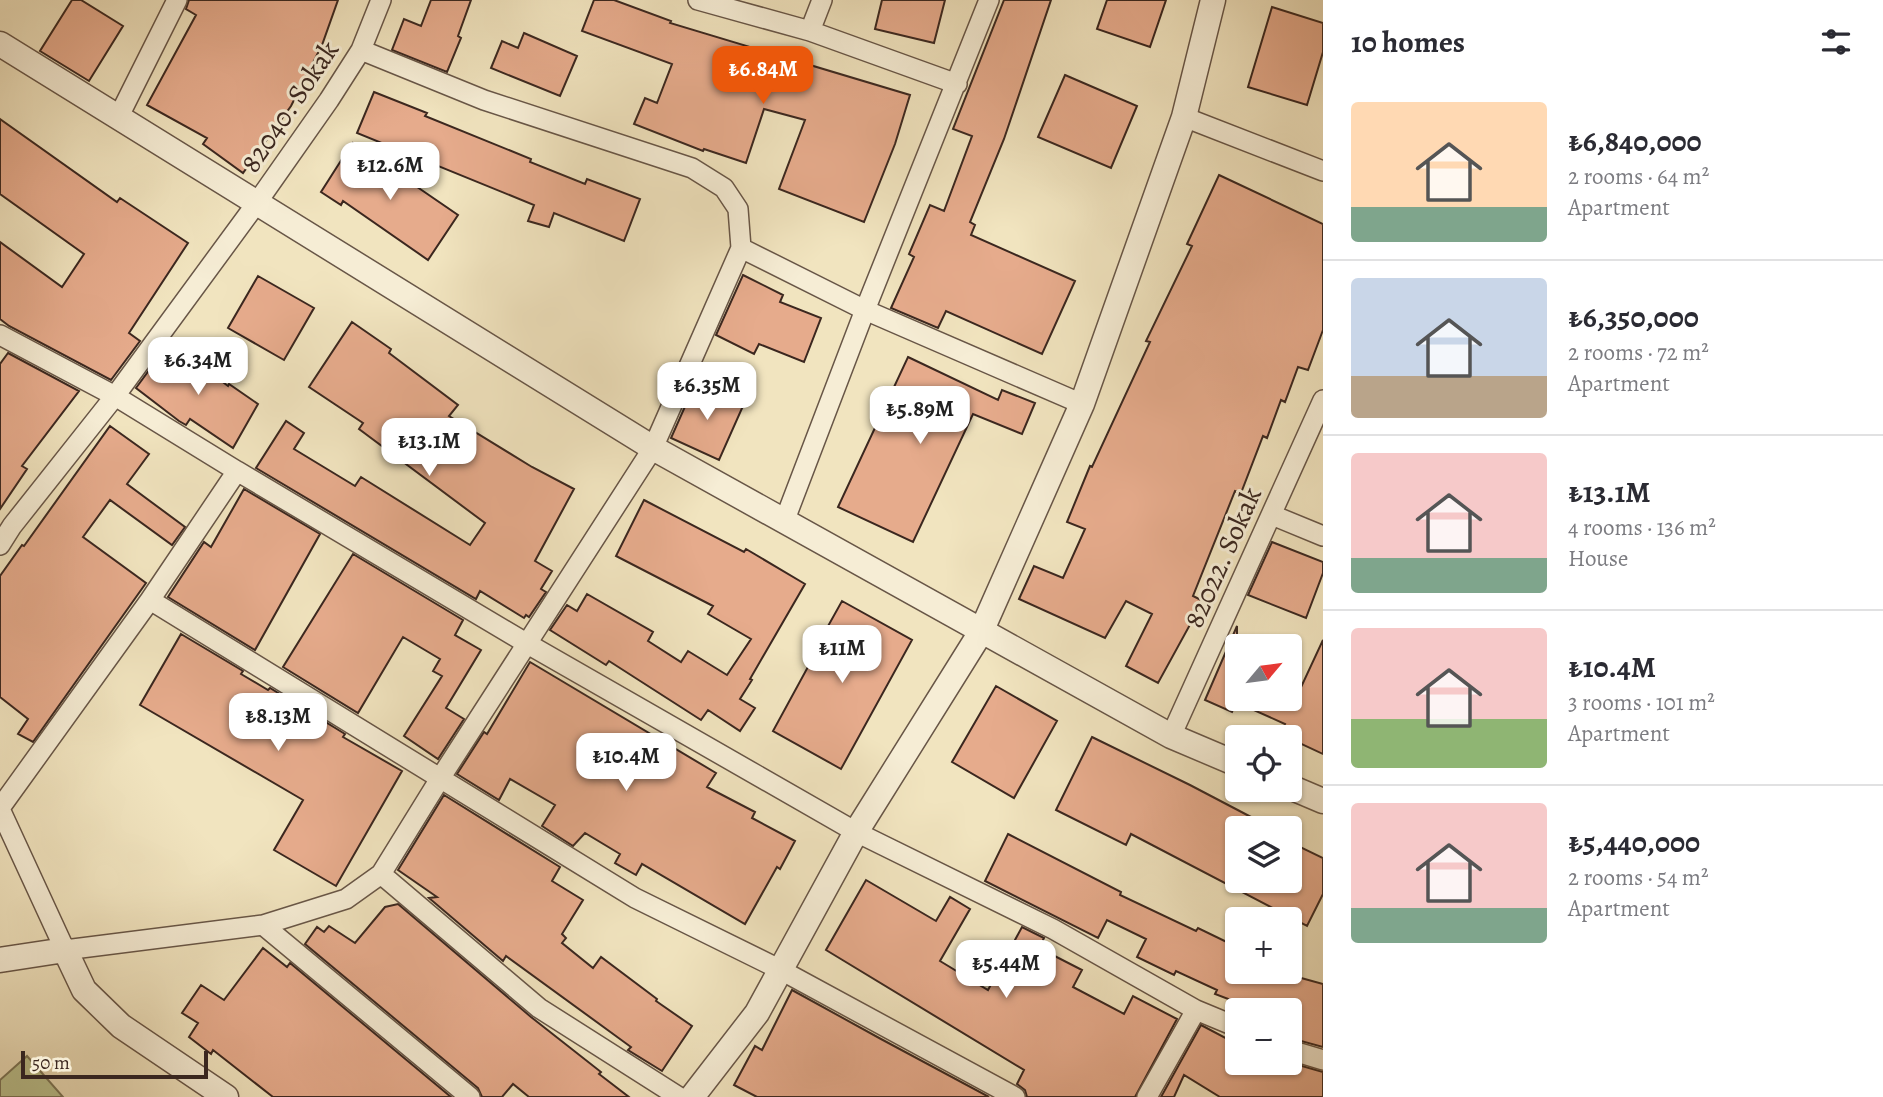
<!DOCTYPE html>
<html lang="en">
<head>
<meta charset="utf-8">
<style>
  :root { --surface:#fff; --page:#f7f7f7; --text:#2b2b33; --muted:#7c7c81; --line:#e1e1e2; --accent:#ea580c }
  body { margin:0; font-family:Alegreya,serif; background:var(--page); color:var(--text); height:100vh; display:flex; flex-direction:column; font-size:26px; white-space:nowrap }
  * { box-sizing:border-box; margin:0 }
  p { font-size:23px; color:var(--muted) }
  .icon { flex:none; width:38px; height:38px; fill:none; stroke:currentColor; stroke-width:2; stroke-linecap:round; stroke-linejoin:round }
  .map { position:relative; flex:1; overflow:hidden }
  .panel { display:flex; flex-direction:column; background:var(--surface); width:560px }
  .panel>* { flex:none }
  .needle { width:46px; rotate:61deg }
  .fabs { position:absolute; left:1225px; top:634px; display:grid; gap:14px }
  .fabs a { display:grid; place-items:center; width:77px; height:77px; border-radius:7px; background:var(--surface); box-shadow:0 2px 5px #0004; font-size:35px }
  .scale { position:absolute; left:21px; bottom:18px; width:187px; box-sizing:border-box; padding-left:7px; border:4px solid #3b271f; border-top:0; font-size:19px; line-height:24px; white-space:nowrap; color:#3b271f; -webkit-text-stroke:5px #f6edd5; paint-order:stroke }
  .price { position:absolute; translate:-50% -60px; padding:0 16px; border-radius:14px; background:#fff; color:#222; font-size:23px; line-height:46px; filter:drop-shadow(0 2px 4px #0008) }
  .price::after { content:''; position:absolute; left:50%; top:42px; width:21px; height:16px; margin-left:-10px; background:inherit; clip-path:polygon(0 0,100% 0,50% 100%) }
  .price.on { background:var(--accent); color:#fff }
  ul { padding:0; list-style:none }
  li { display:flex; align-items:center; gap:21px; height:175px; padding:0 28px }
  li+li { border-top:2px solid var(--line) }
  li span { display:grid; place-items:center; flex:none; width:196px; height:140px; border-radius:7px; color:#555 }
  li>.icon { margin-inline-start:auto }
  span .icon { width:84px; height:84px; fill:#fffc; stroke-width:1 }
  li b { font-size:30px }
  h2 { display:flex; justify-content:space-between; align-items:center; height:84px; padding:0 28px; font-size:30px }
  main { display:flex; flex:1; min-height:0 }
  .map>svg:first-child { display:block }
</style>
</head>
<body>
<main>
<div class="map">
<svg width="1323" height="1097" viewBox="0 0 1323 1097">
  <rect width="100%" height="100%" fill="#f1e4bf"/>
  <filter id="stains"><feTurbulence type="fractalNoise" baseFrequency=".00286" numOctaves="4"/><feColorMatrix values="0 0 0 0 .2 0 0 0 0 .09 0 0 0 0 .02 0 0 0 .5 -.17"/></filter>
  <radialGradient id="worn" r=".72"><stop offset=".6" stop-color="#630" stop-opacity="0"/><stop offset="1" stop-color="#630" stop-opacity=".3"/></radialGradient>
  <path fill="#bcc491" stroke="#7c7658" stroke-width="2" d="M27 1056 63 1097H0V1080Z"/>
  <path fill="#e6ab8c" stroke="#3b271f" stroke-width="2" d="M72 0H81L123 26 89 81 40 51Z
    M189 0H338L322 45 291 106 243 173 203 144 207 138 147 105 196 15 186 9Z
    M431 0H471L458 36 461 38 447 72 392 50 404 19 421 26Z
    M594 0H614L671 21 670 23 910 95 895 144 864 222 779 189 805 120 764 109 746 163 704 149 703 151 634 124 645 98 657 103 672 64 582 31Z
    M882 0H945L934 43 875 29Z
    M1004 0H1051L1004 139 970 222 975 225 971 235 1075 281 1042 354 946 311 938 328 891 308 914 257 909 254 930 205 944 211 972 136 953 129Z
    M1107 0H1166L1150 47 1097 29Z
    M1272 7 1323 23V52L1307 105 1248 87Z
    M524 33 577 56 560 96 491 68 502 41 518 48Z
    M1065 75 1137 106 1111 168 1038 137Z
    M374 92 427 113 425 116 531 159 530 162 585 184 587 179 640 199 624 241 554 213 549 227 528 221 534 205 357 133Z
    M0 119 117 202 120 198 188 243 129 333 140 341 111 380 9 326 0 319V242L62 287 84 254 0 194Z
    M353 143 458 215 428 260 343 201 341 205 321 192 342 159 346 161Z
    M1219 175 1323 224V330L1308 370 1298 367 1285 402 1281 400 1267 438 1263 436 1241 493 1235 491 1193 596 1203 601 1158 683 1126 666 1152 614 1126 601 1105 638 1019 599 1034 566 1063 578 1085 529 1067 522 1090 466 1092 467 1150 342 1146 341 1192 246 1187 244Z
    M743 275 783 295 780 302 821 318 804 362 759 344 754 354 716 335Z
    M258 276 314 308 284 360 228 328Z
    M352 322 391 349 389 353 458 405 449 416 532 467 574 489 535 561 552 571 541 589 546 592 529 617 526 615 524 618 480 591 476 599 256 468 286 421 304 433 294 449 355 486 361 477 470 545 485 523 359 429 363 423 309 387Z
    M177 347 228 386 229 384 258 404 233 448 190 419 186 425 179 421 136 388 161 354 168 359Z
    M8 353 79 391 22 466 27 469 0 509V364Z
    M908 357 998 400 1002 390 1035 403 1022 434 973 414 913 542 838 507Z
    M695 384 743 406 719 460 671 438Z
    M110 426 149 454 127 484 185 527 172 545 110 500 83 537 146 583 33 742 18 734 28 719 0 697V576L22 545 24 546Z
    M244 489 320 534 255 650 168 597 204 542 211 547Z
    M644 500 744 552 746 549 805 584 750 679 752 680 740 699 755 708 740 731 708 710 701 720 609 661 606 665 550 630 567 605 577 611 587 594 653 632 648 641 681 662 688 651 727 675 751 639 708 614 713 606 616 556Z
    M1272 542 1323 562V573L1306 618 1248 595Z
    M353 554 463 620 455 635 481 650 446 708 464 719 438 759 404 736 442 676 433 671 440 659 403 637 358 713 283 667Z
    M842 601 912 640 841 769 773 731 815 654 813 653Z
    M1237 626V698H1296L1323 640V754L1280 734 1285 724 1236 702 1232 712 1205 700Z
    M181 634 243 671 241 674 268 690 270 688 345 734 343 737 402 771 336 886 274 850 303 800 140 705Z
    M530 662 716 773 707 787 755 812 752 818 795 841 780 869 777 867 745 924 642 864 636 875 615 863 620 854 585 833 573 846 542 826 555 805 510 779 499 800 457 774 484 732 487 734Z
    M996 686 1057 721 1014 798 952 762Z
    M1092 737 1190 785 1272 828H1237V880H1290V842L1323 858V894L1307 926 1131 834 1126 845 1056 810Z
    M444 795 560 867 552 881 583 900 562 934 566 938 562 943 593 968 601 957 657 999 656 1001 692 1026 662 1071 628 1050 631 1047 506 956 503 961 429 898 437 897 398 870Z
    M1008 834 1121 892 1120 895 1196 931 1198 928 1237 947V971H1296L1294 976 1323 984V1047L1290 1038V1010H1257L1215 994 1217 990 1176 971 1174 975 1137 957 1146 939 1107 920 1098 938 985 881Z
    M866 880 936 921 950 897 970 909 940 961 988 990 1022 927 1044 938 1039 948 1082 970 1073 987 1124 1014 1133 996 1177 1019 1135 1097H1027L1025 1090 1017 1084 1024 1070 826 950Z
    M398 904 531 1017 601 1072 599 1074 629 1097H529L513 1084 502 1097H482L478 1088 305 944 317 927 324 932 329 926 355 943 385 907Z
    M263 948 287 967 290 963 451 1097H273L213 1050 211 1054 189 1037 198 1023 182 1013 201 985 224 1000Z
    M792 990 881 1039 989 1097H757L734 1085 755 1046 762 1050Z
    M1201 1025 1237 1044V1062H1288L1323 1072V1097H1220L1184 1075 1174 1097H1161Z"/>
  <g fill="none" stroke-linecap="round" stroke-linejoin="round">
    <defs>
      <path id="minor" d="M698 0 810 31 957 84
        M810 31 822 0
        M361 50 484 100 692 168 724 188 738 209 741 248
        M119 116 177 0
        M1184 117 1323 171
        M0 335 115 396 237 471
        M1272 515 1323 536
        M784 522 865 310 989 0
        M0 545 12 526 115 396 256 204 329 100 361 50 381 0
        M150 600 635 898 779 969 1015 1097
        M1171 736 1323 400
        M0 808 150 600 237 471 526 643 856 832 1053 929 1196 1010 1237 1027
        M0 809 65 950 263 925 346 899 381 874 441 777 653 448 741 248 865 310 1082 404
        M381 874 539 1008 679 1097
        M263 925 470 1097
        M1290 1050 1323 1060
        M1147 1097 1196 1010"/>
      <path id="tertiary" d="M0 44 653 448 1171 736 1237 764
        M1290 787 1323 801
        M0 960 65 950 84 990 121 1026 226 1097
        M692 1097 757 1013 856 832 981 632 1082 404 1184 117 1213 0"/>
    </defs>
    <use href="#minor" stroke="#685647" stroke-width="22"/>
    <use href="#tertiary" stroke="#685647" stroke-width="27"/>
    <use href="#minor" stroke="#f6edd5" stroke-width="19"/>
    <use href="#tertiary" stroke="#f6edd5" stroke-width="24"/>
  </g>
  <g text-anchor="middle" stroke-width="6" stroke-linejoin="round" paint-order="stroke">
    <g font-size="28" fill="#3b271f" stroke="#f6edd5">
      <text transform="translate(289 106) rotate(-56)" y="10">82040. Sokak</text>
      <text transform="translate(1222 557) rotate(-66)" y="10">82022. Sokak</text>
    </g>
  </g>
  <rect width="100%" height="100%" filter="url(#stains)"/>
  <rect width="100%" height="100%" fill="url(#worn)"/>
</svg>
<div class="fabs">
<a><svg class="needle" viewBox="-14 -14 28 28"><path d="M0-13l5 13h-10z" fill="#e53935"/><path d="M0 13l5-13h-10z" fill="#7c7c81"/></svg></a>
<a><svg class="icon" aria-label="locate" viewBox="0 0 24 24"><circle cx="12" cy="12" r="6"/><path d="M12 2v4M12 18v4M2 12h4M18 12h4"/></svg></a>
<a><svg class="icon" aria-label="layers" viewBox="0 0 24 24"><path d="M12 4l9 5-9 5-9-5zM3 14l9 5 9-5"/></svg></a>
<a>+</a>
<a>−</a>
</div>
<div class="scale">50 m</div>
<b class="price on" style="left:763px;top:106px">₺6.84M</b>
<b class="price" style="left:390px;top:202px">₺12.6M</b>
<b class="price" style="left:198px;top:397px">₺6.34M</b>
<b class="price" style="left:707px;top:422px">₺6.35M</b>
<b class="price" style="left:920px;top:446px">₺5.89M</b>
<b class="price" style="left:429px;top:478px">₺13.1M</b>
<b class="price" style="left:842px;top:685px">₺11M</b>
<b class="price" style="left:278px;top:753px">₺8.13M</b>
<b class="price" style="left:626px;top:793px">₺10.4M</b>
<b class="price" style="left:1006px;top:1000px">₺5.44M</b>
</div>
<section class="panel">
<h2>10 homes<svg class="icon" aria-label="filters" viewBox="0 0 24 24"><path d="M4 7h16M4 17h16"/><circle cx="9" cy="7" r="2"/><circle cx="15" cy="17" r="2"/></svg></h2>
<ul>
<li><span style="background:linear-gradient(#ffd9b3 75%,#7fa58c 0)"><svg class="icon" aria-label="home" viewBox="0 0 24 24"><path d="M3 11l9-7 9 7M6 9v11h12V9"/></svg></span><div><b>₺6,840,000</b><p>2 rooms · 64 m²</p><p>Apartment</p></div></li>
<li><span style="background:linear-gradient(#c9d6e8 70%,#b9a48a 0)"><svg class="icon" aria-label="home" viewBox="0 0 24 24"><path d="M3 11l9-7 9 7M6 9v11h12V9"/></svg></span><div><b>₺6,350,000</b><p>2 rooms · 72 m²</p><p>Apartment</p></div></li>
<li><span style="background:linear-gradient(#f6c9c9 75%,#7fa58c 0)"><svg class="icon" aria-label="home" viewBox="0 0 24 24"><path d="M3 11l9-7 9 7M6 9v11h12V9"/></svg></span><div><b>₺13.1M</b><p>4 rooms · 136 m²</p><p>House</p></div></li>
<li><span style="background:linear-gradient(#f6c9c9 65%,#8fb573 0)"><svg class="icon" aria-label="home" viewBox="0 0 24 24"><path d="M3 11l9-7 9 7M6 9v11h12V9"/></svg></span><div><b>₺10.4M</b><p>3 rooms · 101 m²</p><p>Apartment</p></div></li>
<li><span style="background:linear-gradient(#f6c9c9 75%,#7fa58c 0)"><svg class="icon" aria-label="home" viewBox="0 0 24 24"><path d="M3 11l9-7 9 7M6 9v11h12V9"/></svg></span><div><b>₺5,440,000</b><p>2 rooms · 54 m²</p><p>Apartment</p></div></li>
</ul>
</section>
</main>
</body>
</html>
